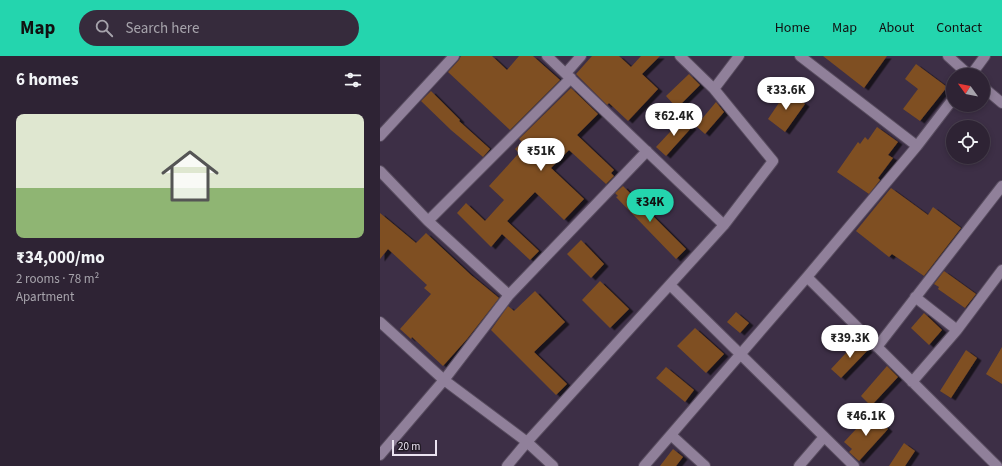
<!DOCTYPE html>
<html lang="en">
<head>
<meta charset="utf-8">
<style>
  :root { --surface:#2e2334; --page:#362b3c; --text:#f1f3f6; --muted:#a7a4ac; --line:#49404f; --accent:#24d5ae }
  body { margin:0; font-family:"Source Sans 3",sans-serif; background:var(--page); color:var(--text); height:100vh; display:flex; flex-direction:column; font-size:15px; white-space:nowrap }
  * { box-sizing:border-box; margin:0 }
  p { font-size:13px; color:var(--muted) }
  .icon { flex:none; width:22px; height:22px; fill:none; stroke:currentColor; stroke-width:2; stroke-linecap:round; stroke-linejoin:round }
  .map { position:relative; flex:1; overflow:hidden }
  .sheet { display:flex; flex-direction:column; background:var(--surface); width:380px }
  .sheet>* { flex:none }
  .needle { width:26px; rotate:303deg }
  .fabs { position:absolute; left:566px; top:12px; display:grid; gap:8px }
  .fabs a { display:grid; place-items:center; width:44px; height:44px; border-radius:50%; background:var(--surface); box-shadow:0 2px 6px #0003,0 0 0 1px var(--line); font-size:20px }
  .scale { position:absolute; left:12px; bottom:10px; width:45px; box-sizing:border-box; padding-left:4px; border:2px solid #ebe3f1; border-top:0; font-size:11px; line-height:14px; white-space:nowrap; color:#ebe3f1; -webkit-text-stroke:3px #211a25; paint-order:stroke }
  .price { position:absolute; translate:-50% -34px; padding:0 9px; border-radius:14px; background:#fff; color:#222; font-size:13px; line-height:26px; filter:drop-shadow(0 1px 2px #0008) }
  .price::after { content:''; position:absolute; left:50%; top:24px; width:12px; height:9px; margin-left:-6px; background:inherit; clip-path:polygon(0 0,100% 0,50% 100%) }
  .price.on { background:var(--accent); color:#111 }
  ul { padding:0; list-style:none }
  li { display:grid; align-content:center; gap:8px; height:212px; padding:0 16px }
  li span { display:grid; place-items:center; height:124px; border-radius:8px; color:#555 }
  li>.icon { margin-inline-start:auto }
  span .icon { width:72px; height:72px; fill:#fffc; stroke-width:1 }
  li b { font-size:17px }
  h2 { display:flex; justify-content:space-between; align-items:center; height:48px; padding:0 16px; font-size:17px }
  header { display:flex; align-items:center; gap:24px; box-sizing:border-box; height:56px; padding:0 20px; background:var(--accent); color:#111 }
  header strong { font-size:19px }
  nav { display:flex; gap:22px; margin-inline-start:auto; font-size:14px }
  .search { width:280px; height:36px; background:var(--page); display:flex; align-items:center; gap:10px; box-sizing:border-box; padding:0 14px; border-radius:22px; color:var(--muted); font-size:15px }
  main { display:flex; flex:1; min-height:0 }
  .map>svg:first-child { display:block }
</style>
</head>
<body>
<header>
<strong>Map</strong>
<div class="search"><svg class="icon" aria-label="search" viewBox="0 0 24 24"><circle cx="10" cy="10" r="6"/><path d="M15 15l6 6"/></svg>Search here</div>
<nav><a>Home</a><a>Map</a><a>About</a><a>Contact</a></nav>
</header>
<main>
<section class="sheet">
<h2>6 homes<svg class="icon" aria-label="filters" viewBox="0 0 24 24"><path d="M4 7h16M4 17h16"/><circle cx="9" cy="7" r="2"/><circle cx="15" cy="17" r="2"/></svg></h2>
<ul>
<li><span style="background:linear-gradient(#dfe7d0 60%,#8fb573 0)"><svg class="icon" aria-label="home" viewBox="0 0 24 24"><path d="M3 11l9-7 9 7M6 9v11h12V9"/></svg></span><div><b>₹34,000/mo</b><p>2 rooms · 78 m²</p><p>Apartment</p></div></li>
</ul>
</section>
<div class="map">
<svg width="622" height="410" viewBox="0 0 622 410">
  <defs>
    <filter id="shadow"><feDropShadow dx="4.5" dy="2.5" stdDeviation="0" flood-color="#0009"/></filter>
  </defs>
  <rect width="100%" height="100%" fill="#3d2f46"/>
  <path fill="#7f4f22" filter="url(#shadow)" d="M81 0H112L127 14 139 0H153L180 24 130 74 68 16 79 4Z
    M212 0H239L251 11 261 0H280L262 18 278 33 248 65 229 47 227 49 196 18Z
    M443 0H507L484 32Z
    M536 8 567 31 540 65 523 53 538 33 525 23Z
    M309 18 320 29 297 52 286 40Z
    M191 32 218 58 197 79 234 114 231 117 234 120 226 128 189 94 171 112 204 143 184 164 155 136 127 165 159 195 150 204 122 178 111 191 77 157 86 147 105 165 124 144 109 130 139 97 135 93 142 86 139 83Z
    M51 35 80 64 79 65 110 93 103 101 71 74 41 45Z
    M407 35 425 48 405 76 388 63Z
    M336 46 344 56 325 78 316 70Z
    M303 62 312 71 286 100 276 91Z
    M497 71 518 86 508 99 513 102 498 122 500 124 489 138 457 116 478 86 480 88 485 81 488 84Z
    M243 130 306 193 296 203 236 141 238 140 235 137Z
    M511 132 548 159 553 151 581 172 544 220 512 198 509 201 476 175Z
    M0 157 36 187 46 177 91 219 119 242 87 283 63 310 32 281 31 283 20 273 51 238 44 232 47 229 8 193 0 203Z
    M201 184 224 208 211 222 187 198Z
    M564 215 596 238 585 252 558 233 559 231 554 228Z
    M220 225 249 253 230 272 202 244Z
    M155 235 185 266 154 296 187 328 176 339 111 274 128 250 134 255Z
    M356 256 369 267 360 277 347 266Z
    M544 257 562 274 549 289 531 272Z
    M315 272 344 298 326 317 297 290Z
    M478 284 488 294 461 322 451 313Z
    M622 291V328L606 318Z
    M586 294 597 302 571 342 560 335Z
    M507 310 518 321 491 350 481 340Z
    M286 311 314 334 305 346 276 322Z
    M491 357 508 373 479 405 469 396 472 393 464 386Z
    M524 387 535 395 525 410H509Z
    M293 393 303 401 296 410H280Z"/>
  <g fill="none" stroke-linecap="round" stroke-linejoin="round">
    <defs>
      <path id="minor" d="M167 0 344 169
        M420 0 537 90
        M568 0 589 19
        M186 17 201 0
        M591 19 605 0
        M603 31 622 47
        M334 33 359 0
        M0 80 74 0
        M0 115 48 165 129 239
        M48 165 191 22
        M427 221 617 410
        M290 229 474 410
        M535 241 577 274
        M0 266 64 324 0 399
        M497 291 622 130
        M532 326 577 274 622 214
        M291 379 325 410
        M127 410 147 386 344 169 393 105 334 33 300 0
        M173 410 147 386 64 324 129 239 267 95
        M264 410 427 221 537 90 573 43
        M419 410 444 381"/>
    </defs>
    <use href="#minor" stroke="#584c5f" stroke-width="12"/>
    <use href="#minor" stroke="#90809a" stroke-width="10"/>
  </g>
</svg>
<div class="fabs">
<a><svg class="needle" viewBox="-14 -14 28 28"><path d="M0-13l5 13h-10z" fill="#e53935"/><path d="M0 13l5-13h-10z" fill="#a7a4ac"/></svg></a>
<a><svg class="icon" aria-label="locate" viewBox="0 0 24 24"><circle cx="12" cy="12" r="6"/><path d="M12 2v4M12 18v4M2 12h4M18 12h4"/></svg></a>
</div>
<div class="scale">20 m</div>
<b class="price" style="left:406px;top:55px">₹33.6K</b>
<b class="price" style="left:294px;top:81px">₹62.4K</b>
<b class="price" style="left:161px;top:116px">₹51K</b>
<b class="price on" style="left:270px;top:167px">₹34K</b>
<b class="price" style="left:470px;top:303px">₹39.3K</b>
<b class="price" style="left:486px;top:381px">₹46.1K</b>
</div>
</main>
</body>
</html>
